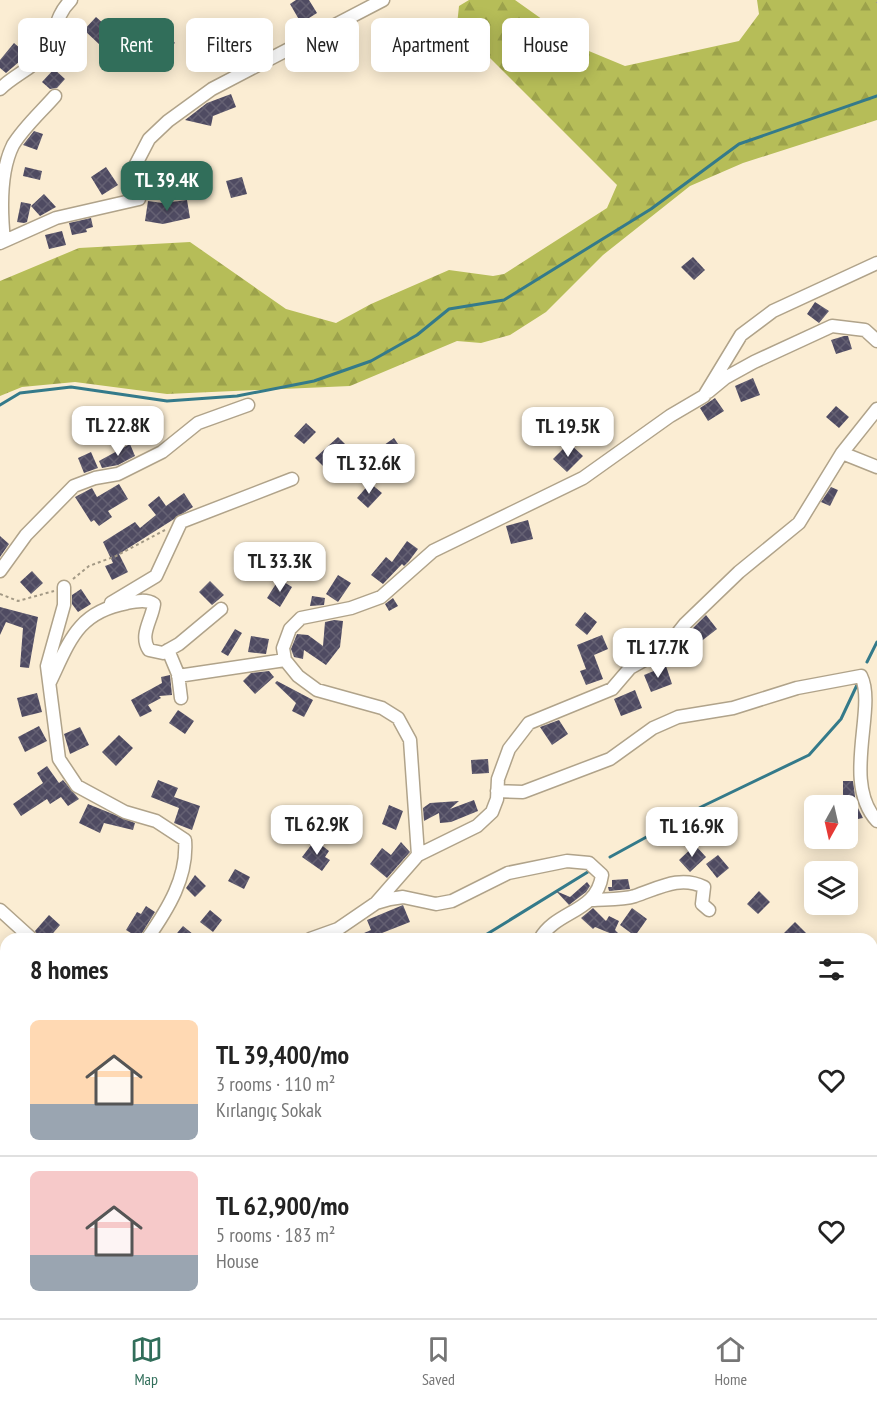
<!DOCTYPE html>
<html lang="en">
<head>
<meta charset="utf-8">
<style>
  :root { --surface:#fff; --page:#f6f6f6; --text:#222; --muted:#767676; --line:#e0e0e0; --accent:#316e5a }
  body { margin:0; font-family:"PT Sans Narrow",sans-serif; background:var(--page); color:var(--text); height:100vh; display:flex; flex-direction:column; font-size:22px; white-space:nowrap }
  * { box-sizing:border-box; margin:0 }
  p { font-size:20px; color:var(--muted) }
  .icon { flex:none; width:33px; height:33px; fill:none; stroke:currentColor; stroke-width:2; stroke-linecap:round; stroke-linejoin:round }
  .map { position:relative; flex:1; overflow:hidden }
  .details { position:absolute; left:0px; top:933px; width:878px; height:386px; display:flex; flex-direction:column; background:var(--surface); border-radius:18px 18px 0 0; box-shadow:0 3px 15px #0003 }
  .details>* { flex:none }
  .hud { position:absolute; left:18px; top:18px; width:842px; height:54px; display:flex; gap:12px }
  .needle { width:39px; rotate:188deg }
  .fabs { position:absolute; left:804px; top:795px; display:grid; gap:12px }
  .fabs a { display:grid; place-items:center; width:54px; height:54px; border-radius:9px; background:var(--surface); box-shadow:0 3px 15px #0003; font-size:30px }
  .price { position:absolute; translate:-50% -51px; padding:0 14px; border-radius:12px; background:#fff; color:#222; font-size:20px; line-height:39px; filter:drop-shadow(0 2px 3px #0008) }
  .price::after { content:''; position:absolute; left:50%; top:36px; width:18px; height:14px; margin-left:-9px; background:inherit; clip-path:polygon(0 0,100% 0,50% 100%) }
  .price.current { background:var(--accent); color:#fff }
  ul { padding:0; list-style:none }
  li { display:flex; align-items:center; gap:18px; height:150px; padding:0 30px }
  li+li { border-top:2px solid var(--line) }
  li span { display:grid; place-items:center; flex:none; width:168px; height:120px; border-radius:9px; color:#555 }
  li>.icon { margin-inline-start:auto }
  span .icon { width:72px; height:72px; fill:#fffc; stroke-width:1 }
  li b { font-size:26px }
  h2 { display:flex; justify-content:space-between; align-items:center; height:72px; padding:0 30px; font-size:26px }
  .pill { padding:0 21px; border-radius:9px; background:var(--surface); box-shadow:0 3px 15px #0003; font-size:21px; line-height:54px }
  .pill.current { background:var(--accent); color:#fff }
  .menu { display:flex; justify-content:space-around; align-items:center; height:84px; border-top:2px solid var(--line); background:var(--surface); font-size:16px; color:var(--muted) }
  .menu a { display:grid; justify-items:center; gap:3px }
  .menu .current { color:var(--accent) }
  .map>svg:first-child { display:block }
</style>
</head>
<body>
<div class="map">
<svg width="877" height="1318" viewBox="0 0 877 1318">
  <defs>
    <pattern id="forest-firs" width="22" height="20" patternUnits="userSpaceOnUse" patternTransform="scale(1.5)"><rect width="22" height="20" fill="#b6bd58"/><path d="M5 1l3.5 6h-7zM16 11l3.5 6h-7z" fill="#9ca24b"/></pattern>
    <pattern id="building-cross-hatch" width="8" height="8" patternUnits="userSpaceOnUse" patternTransform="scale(1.5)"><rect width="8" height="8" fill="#4f4b62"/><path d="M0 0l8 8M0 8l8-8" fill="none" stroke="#656173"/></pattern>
  </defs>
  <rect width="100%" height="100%" fill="#fbedd3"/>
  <path fill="url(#forest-firs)" d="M469 0H515L584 49 625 66 739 41 759 14 757 0H877V120L743 163 690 186 603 255 546 312 510 335 481 343 457 341 350 386 167 394 75 382 22 387 0 396V281L79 248 190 242 286 309 336 323 371 304 449 270 493 276 504 274 607 208 617 185 457 25 459 6Z
    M877 1064V1289H872V1065Z
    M312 1313V1312L752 1313 745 1318H311Z"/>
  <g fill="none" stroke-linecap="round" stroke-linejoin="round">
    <path stroke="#347a8a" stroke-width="3" d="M0 405 20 393 71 387 167 401 237 396 314 381 371 361 417 335 449 309 504 300 651 209 739 144 877 96
      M867 662 877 642
      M610 857 703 806 809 755 841 719 857 685
      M479 939 591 870
      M0 1108H6"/>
  </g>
  <path fill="url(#building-cross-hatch)" d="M296 0H309L317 13 301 23 290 4Z
    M96 17 112 31 100 45 84 30Z
    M31 26 45 33 41 43 6 73 0 68V60L14 43 21 49Z
    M165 31 175 43 160 54 151 42Z
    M252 34 265 47 254 58 241 44Z
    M216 42 223 50 212 58 206 49Z
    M338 44 347 60 327 70 318 54Z
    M54 69 65 79 57 88 50 89 42 82Z
    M231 94 236 107 213 116 211 126 185 120 207 103Z
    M34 131 43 134 37 150 23 145Z
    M25 167 42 171 40 180 23 176Z
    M106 167 118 185 102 195 91 177Z
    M242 177 247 194 231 198 226 181Z
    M44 194 56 207 40 216 31 206Z
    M187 200 190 218 163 224 145 221 148 201 163 203Z
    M21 202 31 204 27 222 24 223 17 222Z
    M91 218 93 227 86 229 87 232 72 235 69 223Z
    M62 231 66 245 49 249 45 235Z
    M693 257 705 270 694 280 681 267Z
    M815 302 829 311 819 323 807 314Z
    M844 336H848L852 349 836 354 831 340Z
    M753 378 760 395 741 402 735 386Z
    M715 398 724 411 708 421 700 408Z
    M836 406 849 417 839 428 826 417Z
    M306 423 316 432 304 444 294 436Z
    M338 437 346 445 323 466 315 458Z
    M394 438 402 450 386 462 377 450Z
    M569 443 583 456 567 472 553 459Z
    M130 444 135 456 118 465 102 468 99 461Z
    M91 452 98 468 84 473 78 458Z
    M370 483 382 493 368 508 357 498Z
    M119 484 128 499 108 511 112 517 99 526 94 520 91 522 75 497 92 488 97 497Z
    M831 487 838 490 830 506 821 502Z
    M184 493 193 507 119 554 128 572 112 580 105 566 113 563 103 542 135 522 140 528 156 515 148 505 159 496 166 506Z
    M528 520 533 539 511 544 506 526Z
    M0 536 9 544 0 557Z
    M407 541 418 549 409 561 404 566 402 564 383 584 371 575 386 557 392 562Z
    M32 571 43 583 31 594 20 582Z
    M338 575 351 583 338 602 326 594Z
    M279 579 292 587 280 607 267 598Z
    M210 581 224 595 212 605 199 592Z
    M81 589 91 604 78 612 72 604V595Z
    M312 596 325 598 324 605 310 606Z
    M393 598 398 606 389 611 385 604Z
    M0 607 38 617 29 668 20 667 23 628 6 622 0 635Z
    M585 612 597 622 587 635 575 625Z
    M706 615 717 629 699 643 690 631Z
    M334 620 343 621 340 647 326 665 304 650 303 659 294 657 291 649 297 634 308 635 323 646 325 622Z
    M235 629 242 633 228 656 221 652Z
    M602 635 608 649 594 655 603 679 586 685 580 671 586 669 577 645Z
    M251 636 269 639 266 654 248 652Z
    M666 666 672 684 651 692 644 675Z
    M269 671 274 677 255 694 243 681 251 673Z
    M170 675 172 695 159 696 161 698 148 705 152 711 140 717 131 700 162 683 161 677Z
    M277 681 313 700 304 717 292 711 296 703 275 683Z
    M635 690 642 708 621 716 614 699Z
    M37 693 42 712 22 717 17 698Z
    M178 710 194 721 185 734 169 723Z
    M559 720 568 734 552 745 540 727Z
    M39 726 47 741 25 752 18 737Z
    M80 727 89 745 70 754 64 734Z
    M119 735 133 748 116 766 102 752Z
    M488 759 489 773 472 774 471 760Z
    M47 766 59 783 63 780 79 799 68 806 61 797 50 804 47 799 21 816 13 804 43 783 37 773Z
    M158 780 178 788 174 797 200 806 192 830 174 823 179 808 151 797Z
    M843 781H853L856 804 863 818 848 821V806H843Z
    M474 800 478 811 451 822 440 823 439 813 424 821 423 808 430 803 459 801 450 809Z
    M88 804 135 823 133 830 104 823 100 833 79 823Z
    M389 805 403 811 396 830 382 824Z
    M315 840 329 851 325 857 330 860 322 871 302 857Z
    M401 842 410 852 387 878 370 864 382 848 391 855Z
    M695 845 706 857 690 872 679 860Z
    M718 855 729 868 717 878 706 864Z
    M235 869 250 877 244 889 228 881Z
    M195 875 206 886 195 897 186 888Z
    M628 879 630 889 609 891 608 887H612V880Z
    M587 882 590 886 586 892 569 905 556 891 570 897Z
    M759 891 770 902 758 914 747 904Z
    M403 905 410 922 382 933 385 939H350L371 930 367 920Z
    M146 906 155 912 139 938 126 930 137 912 141 914Z
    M593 908 606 921 609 916 619 921 615 930 624 939 595 927 593 929 581 918Z
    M632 908 647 919 635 936 620 925Z
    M210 910 222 920 213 932 200 922Z
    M49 915 60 925 48 939H40L35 931Z
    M795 922 812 939H778Z
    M183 926 199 939H172Z"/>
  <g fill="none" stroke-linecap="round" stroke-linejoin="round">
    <defs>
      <path id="minor" d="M0 89C13 76 33 68 44 54 58 36 52 19 71 0
        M4 241C1 212 0 171 13 145 24 127 41 112 55 96
        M0 243 56 218 139 199 135 166 149 139 168 121 212 89 383 0
        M708 392 725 378 754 362 832 326 865 330 877 341
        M842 453 877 467
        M0 571 26 535 74 486 95 478 118 474 162 452 198 423 248 405
        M64 587V605L47 666 59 759 77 786 125 812 156 821 185 840C188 877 168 909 147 939
        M111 603 156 576 181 522 292 479
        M168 650 178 674 181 698
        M178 676 285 660
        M50 682C70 640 78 612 127 603 136 601 147 599 154 604 152 620 139 635 149 650L163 653 179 644 221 609
        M497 791 523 792 610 759 653 728 678 717 733 708 797 688 861 676C877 708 841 782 877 821
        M418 855 410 740 398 718 382 708 317 690 298 676 285 660 283 648 290 629 301 618 351 608 381 597 433 551 583 478 670 416 704 396 741 335 773 311 877 263
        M592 900C606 899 622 900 635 896 659 888 680 875 704 887L702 904 709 910
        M376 903 418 855 477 826 492 812 497 799 498 779 509 749 529 723 612 689 630 668 666 648 685 624 739 572 799 523 842 453 877 409
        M0 910 32 939
        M310 939 338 929 376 903 390 899 403 897 436 904 452 901 508 873 567 861 589 863 602 875C597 913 556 910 540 939
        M872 1024H877"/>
      <path id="tertiary" d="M0 1146H6"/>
    </defs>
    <use href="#minor" stroke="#b0a38a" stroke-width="15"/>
    <use href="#tertiary" stroke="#b0a38a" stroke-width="18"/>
    <path stroke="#a39985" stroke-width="2" stroke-dasharray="3 3" stroke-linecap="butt" d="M877 2V3
      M73 579 89 566 116 556 165 530
      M0 594 18 601 54 591"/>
    <use href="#minor" stroke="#fff" stroke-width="12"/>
    <use href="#tertiary" stroke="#fff" stroke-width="15"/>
  </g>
</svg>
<div class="fabs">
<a><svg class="needle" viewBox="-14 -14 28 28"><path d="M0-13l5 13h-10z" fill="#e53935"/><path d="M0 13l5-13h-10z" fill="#767676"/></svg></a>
<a><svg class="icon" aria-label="layers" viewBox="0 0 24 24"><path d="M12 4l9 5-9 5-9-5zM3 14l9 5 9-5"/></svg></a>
</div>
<b class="price current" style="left:167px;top:212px">TL 39.4K</b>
<b class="price" style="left:118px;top:457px">TL 22.8K</b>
<b class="price" style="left:568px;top:458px">TL 19.5K</b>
<b class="price" style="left:369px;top:495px">TL 32.6K</b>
<b class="price" style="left:280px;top:593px">TL 33.3K</b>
<b class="price" style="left:658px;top:679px">TL 17.7K</b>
<b class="price" style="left:317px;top:856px">TL 62.9K</b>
<b class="price" style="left:692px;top:858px">TL 16.9K</b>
<div class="hud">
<a class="pill">Buy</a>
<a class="pill current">Rent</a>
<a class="pill">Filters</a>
<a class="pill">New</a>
<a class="pill">Apartment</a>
<a class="pill">House</a>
</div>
<section class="details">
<h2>8 homes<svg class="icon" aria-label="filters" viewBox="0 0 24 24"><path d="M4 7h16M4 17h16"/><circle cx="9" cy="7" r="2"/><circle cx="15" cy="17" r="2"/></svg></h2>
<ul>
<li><span style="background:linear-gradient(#ffd9b3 70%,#9aa5b1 0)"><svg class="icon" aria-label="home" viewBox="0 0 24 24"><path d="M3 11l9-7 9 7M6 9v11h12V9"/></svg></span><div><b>TL 39,400/mo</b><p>3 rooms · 110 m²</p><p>Kırlangıç Sokak</p></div><svg class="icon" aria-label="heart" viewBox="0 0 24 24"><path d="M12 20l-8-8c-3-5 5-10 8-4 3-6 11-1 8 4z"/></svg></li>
<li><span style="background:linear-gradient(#f6c9c9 70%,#9aa5b1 0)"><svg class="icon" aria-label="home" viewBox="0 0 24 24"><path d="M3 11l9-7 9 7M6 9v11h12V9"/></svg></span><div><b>TL 62,900/mo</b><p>5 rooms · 183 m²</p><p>House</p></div><svg class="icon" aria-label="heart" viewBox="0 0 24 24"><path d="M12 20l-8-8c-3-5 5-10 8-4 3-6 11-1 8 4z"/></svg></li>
</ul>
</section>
</div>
<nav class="menu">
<a class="current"><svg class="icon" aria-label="map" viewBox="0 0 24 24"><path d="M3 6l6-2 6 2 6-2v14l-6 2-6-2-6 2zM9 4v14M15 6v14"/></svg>Map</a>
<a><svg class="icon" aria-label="saved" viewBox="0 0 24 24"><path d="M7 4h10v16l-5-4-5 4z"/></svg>Saved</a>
<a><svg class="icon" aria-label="home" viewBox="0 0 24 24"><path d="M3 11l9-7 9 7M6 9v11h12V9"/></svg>Home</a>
</nav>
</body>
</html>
